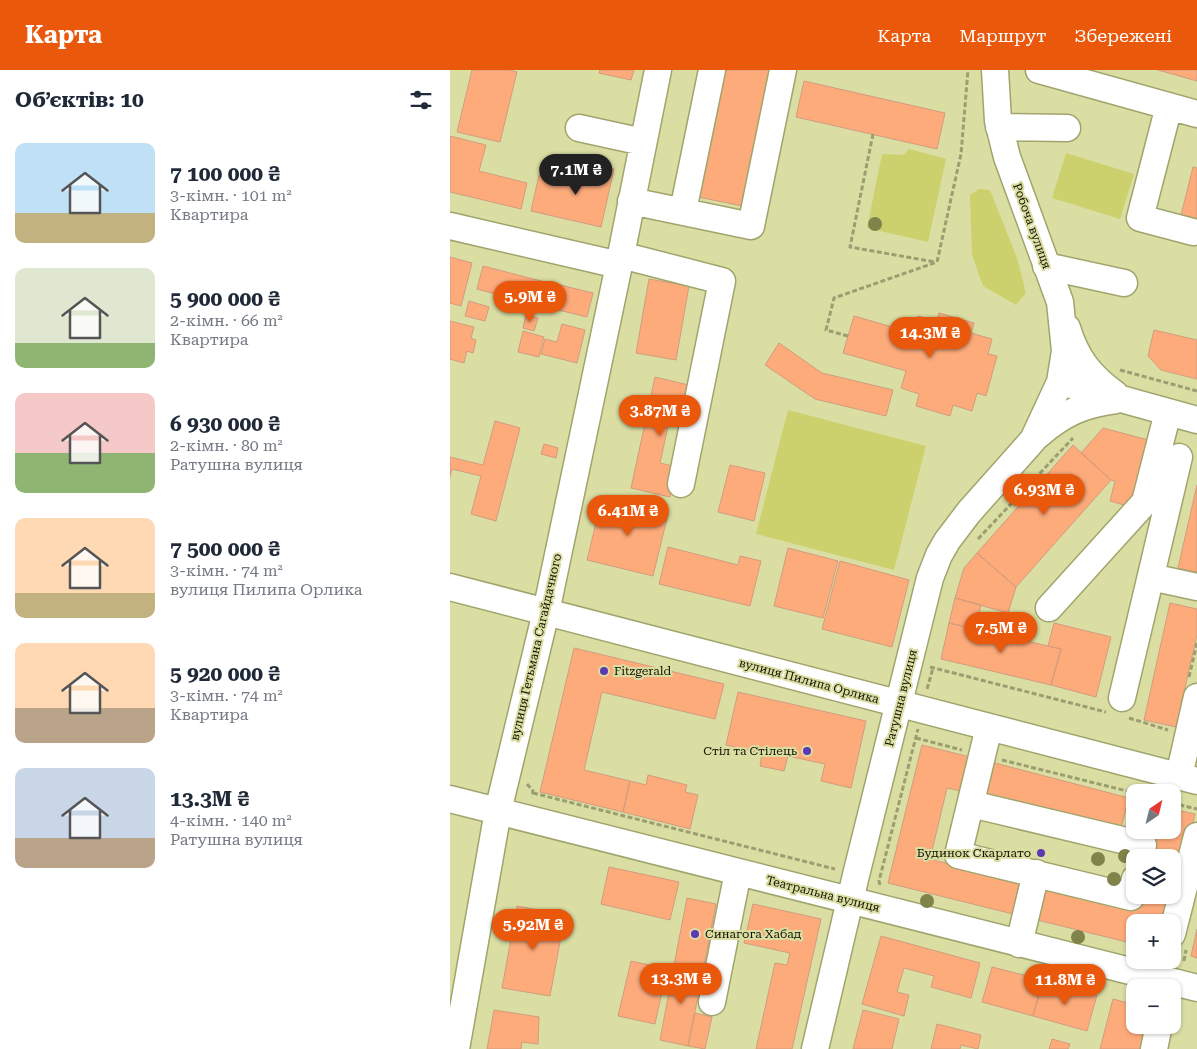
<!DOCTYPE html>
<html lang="uk">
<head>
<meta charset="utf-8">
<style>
  :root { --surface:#fff; --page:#f6f6f7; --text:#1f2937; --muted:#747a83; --accent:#ea580c }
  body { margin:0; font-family:"Roboto Serif",serif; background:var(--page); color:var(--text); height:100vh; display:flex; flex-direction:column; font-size:19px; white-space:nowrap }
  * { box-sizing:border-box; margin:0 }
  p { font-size:16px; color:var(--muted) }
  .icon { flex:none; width:28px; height:28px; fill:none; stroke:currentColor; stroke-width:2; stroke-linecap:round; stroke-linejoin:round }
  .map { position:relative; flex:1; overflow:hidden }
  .side { display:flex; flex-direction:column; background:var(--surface); width:450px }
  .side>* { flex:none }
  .needle { width:32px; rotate:35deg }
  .fabs { position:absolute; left:676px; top:714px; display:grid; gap:10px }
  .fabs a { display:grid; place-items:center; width:55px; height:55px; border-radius:10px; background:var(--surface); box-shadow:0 1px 4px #0004; font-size:25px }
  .price { position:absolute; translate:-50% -42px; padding:0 11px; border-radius:18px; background:var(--accent); color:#fff; font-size:16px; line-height:32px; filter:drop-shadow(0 1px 2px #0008) }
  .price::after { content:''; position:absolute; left:50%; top:30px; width:15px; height:11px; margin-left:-8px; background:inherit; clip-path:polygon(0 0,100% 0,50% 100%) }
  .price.on { background:#222; color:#fff }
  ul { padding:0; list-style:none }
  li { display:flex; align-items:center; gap:15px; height:125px; padding:0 15px }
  li span { display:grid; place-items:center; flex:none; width:140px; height:100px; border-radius:10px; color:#555 }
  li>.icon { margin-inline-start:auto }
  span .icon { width:60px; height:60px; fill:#fffc; stroke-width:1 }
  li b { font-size:21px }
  h2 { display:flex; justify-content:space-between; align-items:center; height:60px; padding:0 15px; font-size:21px }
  header { display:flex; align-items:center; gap:30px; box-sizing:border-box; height:70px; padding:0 25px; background:var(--accent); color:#fff }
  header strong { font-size:24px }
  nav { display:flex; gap:28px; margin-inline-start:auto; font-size:18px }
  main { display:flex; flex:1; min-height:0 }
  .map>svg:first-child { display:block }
</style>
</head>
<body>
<header>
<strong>Карта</strong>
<nav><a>Карта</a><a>Маршрут</a><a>Збережені</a></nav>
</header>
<main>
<section class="side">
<h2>Об’єктів: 10<svg class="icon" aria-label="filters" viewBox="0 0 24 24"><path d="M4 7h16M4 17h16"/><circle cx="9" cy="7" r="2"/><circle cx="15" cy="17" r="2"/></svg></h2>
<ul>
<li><span style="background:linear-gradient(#bfe0f5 70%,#c2b280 0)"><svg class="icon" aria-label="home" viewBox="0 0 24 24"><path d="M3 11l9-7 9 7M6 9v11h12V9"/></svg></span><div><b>7 100 000 ₴</b><p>3-кімн. · 101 m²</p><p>Квартира</p></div></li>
<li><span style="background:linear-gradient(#dfe7d0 75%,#8fb573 0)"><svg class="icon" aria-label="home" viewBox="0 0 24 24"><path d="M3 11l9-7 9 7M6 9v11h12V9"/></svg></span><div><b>5 900 000 ₴</b><p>2-кімн. · 66 m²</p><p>Квартира</p></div></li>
<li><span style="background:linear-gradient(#f6c9c9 60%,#8fb573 0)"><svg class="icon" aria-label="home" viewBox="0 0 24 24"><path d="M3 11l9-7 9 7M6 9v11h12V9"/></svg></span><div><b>6 930 000 ₴</b><p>2-кімн. · 80 m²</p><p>Ратушна вулиця</p></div></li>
<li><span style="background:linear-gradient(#ffd9b3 75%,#c2b280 0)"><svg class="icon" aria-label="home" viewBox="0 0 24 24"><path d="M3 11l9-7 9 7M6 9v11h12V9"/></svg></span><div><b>7 500 000 ₴</b><p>3-кімн. · 74 m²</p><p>вулиця Пилипа Орлика</p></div></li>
<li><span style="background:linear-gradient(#ffd9b3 65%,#b9a48a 0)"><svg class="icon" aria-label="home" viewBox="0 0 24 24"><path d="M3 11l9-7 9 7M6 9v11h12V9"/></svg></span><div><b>5 920 000 ₴</b><p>3-кімн. · 74 m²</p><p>Квартира</p></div></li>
<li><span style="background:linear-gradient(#c9d6e8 70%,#b9a48a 0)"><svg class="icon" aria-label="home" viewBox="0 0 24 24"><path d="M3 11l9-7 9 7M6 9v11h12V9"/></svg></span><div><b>13.3M ₴</b><p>4-кімн. · 140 m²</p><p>Ратушна вулиця</p></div></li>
</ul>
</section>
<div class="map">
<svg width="747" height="979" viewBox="0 0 747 979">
  <rect width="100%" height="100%" fill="#dadea3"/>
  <path fill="#ccd16e" d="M459 79 496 89 478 172 417 158 432 84 454 85Z
    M616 83 684 104 670 149 602 128Z
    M529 119 540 120 567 188 576 223 566 235 533 216 522 185 520 125Z
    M338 340 476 376 444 500 306 464Z"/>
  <path fill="#feab7b" stroke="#d19c7e" d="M22 0H60L67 2 50 72 7 62Z
    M150 0H184L181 10 149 3Z
    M273 0H323L297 137 243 126Z
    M708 0H747V11Z
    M354 11 495 43 487 79 346 47Z
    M0 66 36 75 29 101 77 113 71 139 0 122Z
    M136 92 164 99 151 157 81 141 89 105 131 115Z
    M743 97 747 98V149L731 145Z
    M0 187 22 193 11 236 0 233Z
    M33 196 99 213 93 237 27 219Z
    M199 209 239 216 226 290 186 283Z
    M102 213 143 223 137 247 96 237Z
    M19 231 39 237 35 251 15 246Z
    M489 243 524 253 521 263 542 269 538 284 547 286 536 326 527 323 522 341 503 335 500 346 466 336 469 324 451 318 456 301 393 283 404 246 463 263 468 246 487 251Z
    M76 245 88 248 84 261 73 258Z
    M0 251 24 257 21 268 26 270 23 283 17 281 14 293 0 289Z
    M112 254 135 260 127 293 91 284 95 269 107 272Z
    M704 260 747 270V309L711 300 698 286Z
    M73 261 94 267 89 287 68 282Z
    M329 273 372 303 443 320 436 346 365 329 315 295Z
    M205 307 243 316 236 346 221 343 210 393 227 397 220 427 181 418Z
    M45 351 70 358 46 451 21 444 31 406 2 399 0 407V387L33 395Z
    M653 358 706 372 688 439 660 431 665 411 661 410 631 383Z
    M94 374 108 378 106 388 91 384Z
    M623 375 661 410 566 517 527 483Z
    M280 395 315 403 304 451 268 442Z
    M747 415V502L728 498Z
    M152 428 218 444 203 506 137 490Z
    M218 477 288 495 290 486 311 491 300 536 209 514Z
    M338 478 388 491 373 548 324 536Z
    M527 483 566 517 558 543 505 528 514 498Z
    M390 491 459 510 442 577 372 559Z
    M505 528 531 535 525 559 499 553Z
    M720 533 747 539V565L726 657 694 650Z
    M499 553 611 579 601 615 491 589Z
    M604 553 661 567 646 627 601 615 611 579 598 576Z
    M124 578 274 614 265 649 152 622 134 700 180 711 173 742 90 722Z
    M288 622 416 651 401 718 371 711 375 694 338 686 334 701 310 696 312 683 276 675Z
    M472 675 520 687 511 721 497 718 480 789 583 815 575 847 438 813Z
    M541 692 679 728 670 761 533 726Z
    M198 705 237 715 235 722 248 725 240 759 173 742 180 711 196 715Z
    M722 739 745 744 719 852H685V874L575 847 583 815 685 840 689 825H722V788H698L688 767 690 760H722Z
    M159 797 229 812 220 850 151 834Z
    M237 828 266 834 253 901 224 895Z
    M303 834 371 849 342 979H306L325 893 337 895 340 883 294 873Z
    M67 836 115 845 100 926 52 918Z
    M747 859V888L741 886Z
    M431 866 530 893 521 928 481 917 484 906 454 898 447 922 459 925 454 946 412 934Z
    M181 891 217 899 205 954 168 946Z
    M224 895 253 901 238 976 210 970Z
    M542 897 593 910 583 946 532 932Z
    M593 910 647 925 637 961 583 946Z
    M663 929 685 935V955H705L699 979H650Z
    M44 940 89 947 88 974 72 972 71 979H37Z
    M413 940 449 949 442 979H403Z
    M245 943 262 947 255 979 238 976Z
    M487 954 531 965 528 979 511 975 510 979H481Z
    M602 969 620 974 618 979H599Z"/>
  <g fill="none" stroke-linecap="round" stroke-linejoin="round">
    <defs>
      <path id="minor" d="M589 0 747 44
        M719 36 690 148 743 162
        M549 57 617 58
        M129 58 193 72
        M181 131 301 156 333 0
        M233 141 262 0
        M0 156 169 195
        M171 185 272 211 231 414
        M596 196 674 213
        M617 258C626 288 640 306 665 324
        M610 312 747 350
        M587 366C612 344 633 334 666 330
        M701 507 747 517
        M0 517 747 711
        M599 538 695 432 718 342
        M672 628 729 387
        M539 657 508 785 681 827 685 809
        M729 706 747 627
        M0 729 747 918
        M521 734 693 775 690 788
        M722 864 747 766
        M569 874 586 803
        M262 932 288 802
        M6 979 48 741 96 542 169 195 208 0
        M365 979 406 805 480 508 489 485 497 471 519 442 583 370 610 312 615 281 610 232 557 87 548 51 545 0
        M704 979 709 955"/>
    </defs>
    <use href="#minor" stroke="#a1a46c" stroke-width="29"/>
    <path stroke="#9b9e70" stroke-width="3" stroke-dasharray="5 2.5" stroke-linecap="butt" d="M423 64 400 177 485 192
      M398 266 376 260 384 228 487 192 511 84 518 0
      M670 300 747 321
      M528 469 623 368
      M480 597 656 642
      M739 607 747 573
      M477 619 483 598
      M679 648 718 660
      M466 668 512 680
      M552 690 685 723
      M77 714 83 721 82 727
      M83 723 385 799
      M722 733 747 739
      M430 815 429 811 468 659
      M734 891 736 880"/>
    <use href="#minor" stroke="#fff" stroke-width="26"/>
  </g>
  <g fill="#80834a">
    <circle cx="425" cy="154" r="7"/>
    <circle cx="675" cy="786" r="7"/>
    <circle cx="648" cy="789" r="7"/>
    <circle cx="664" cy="809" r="7"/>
    <circle cx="477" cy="831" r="7"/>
    <circle cx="628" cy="867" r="7"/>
  </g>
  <g fill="#5c39b2" stroke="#dadea3" stroke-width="2">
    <circle cx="154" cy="601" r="5"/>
    <circle cx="357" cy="681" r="5"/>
    <circle cx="591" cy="783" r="5"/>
    <circle cx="245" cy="864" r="5"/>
  </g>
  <g text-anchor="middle" stroke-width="4" stroke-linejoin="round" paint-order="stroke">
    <g font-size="12" fill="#121300" stroke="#dadea3">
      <text transform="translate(582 156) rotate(70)" y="4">Робоча вулиця</text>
      <text transform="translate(86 577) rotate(-77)" y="4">вулиця Гетьмана Сагайдачного</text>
      <text transform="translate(359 611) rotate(15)" y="4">вулиця Пилипа Орлика</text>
      <text transform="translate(451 628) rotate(-76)" y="4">Ратушна вулиця</text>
      <text transform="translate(373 824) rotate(14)" y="4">Театральна вулиця</text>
    </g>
    <g font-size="12" fill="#121300" stroke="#dadea3" text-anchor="start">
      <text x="164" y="605">Fitzgerald</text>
      <text x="347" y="685" text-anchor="end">Стіл та Стілець</text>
      <text x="581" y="787" text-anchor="end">Будинок Скарлато</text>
      <text x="255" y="868">Синагога Хабад</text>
    </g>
  </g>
</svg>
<div class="fabs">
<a><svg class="needle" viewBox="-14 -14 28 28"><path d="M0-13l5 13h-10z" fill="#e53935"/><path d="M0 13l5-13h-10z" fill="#747a83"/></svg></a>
<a><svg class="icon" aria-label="layers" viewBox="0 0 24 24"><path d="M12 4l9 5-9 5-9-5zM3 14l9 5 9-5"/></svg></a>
<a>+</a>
<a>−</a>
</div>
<b class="price on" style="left:126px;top:126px">7.1M ₴</b>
<b class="price" style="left:80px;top:253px">5.9M ₴</b>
<b class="price" style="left:480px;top:289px">14.3M ₴</b>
<b class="price" style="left:210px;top:367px">3.87M ₴</b>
<b class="price" style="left:594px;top:446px">6.93M ₴</b>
<b class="price" style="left:178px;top:467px">6.41M ₴</b>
<b class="price" style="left:551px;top:584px">7.5M ₴</b>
<b class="price" style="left:83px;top:881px">5.92M ₴</b>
<b class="price" style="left:231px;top:935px">13.3M ₴</b>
<b class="price" style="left:615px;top:936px">11.8M ₴</b>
</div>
</main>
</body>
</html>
